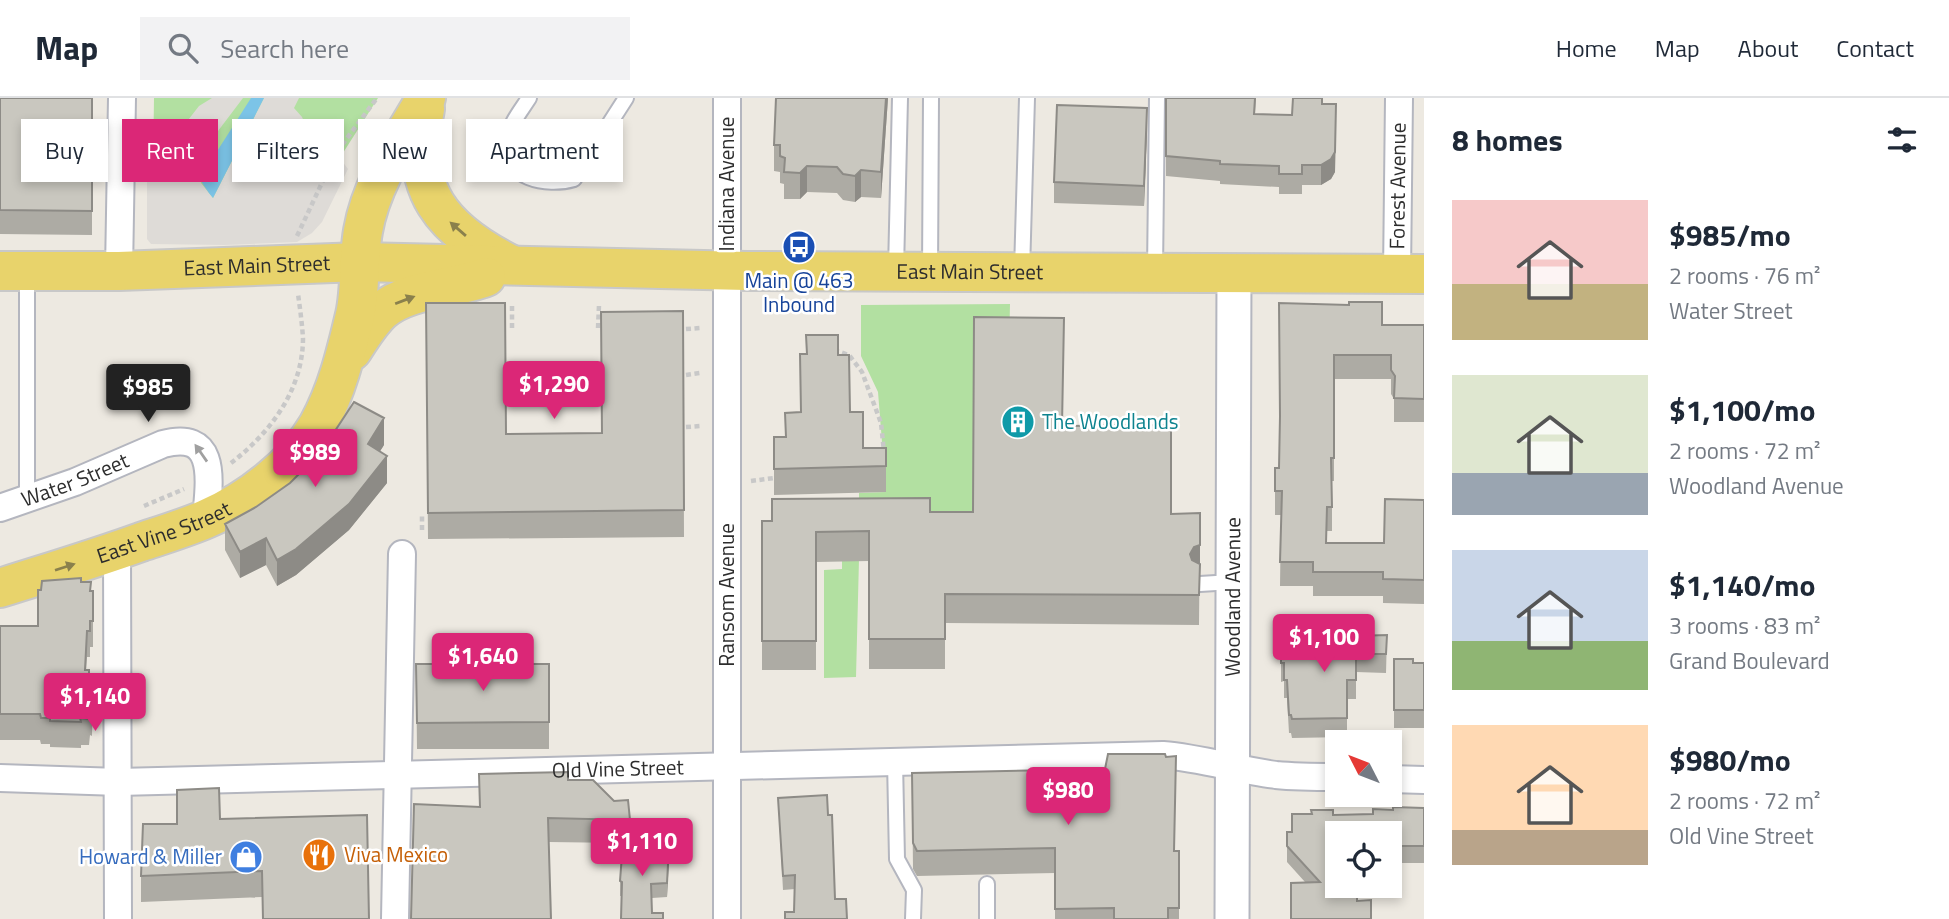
<!DOCTYPE html>
<html lang="en">
<head>
<meta charset="utf-8">
<style>
  :root { --surface:#fff; --page:#f2f2f3; --text:#1f2937; --muted:#747a83; --line:#e0e1e3; --accent:#db2777 }
  body { margin:0; font-family:"Titillium Web",sans-serif; background:var(--page); color:var(--text); height:100vh; display:flex; flex-direction:column; font-size:26px; white-space:nowrap }
  * { box-sizing:border-box; margin:0 }
  p { font-size:23px; color:var(--muted) }
  .icon { flex:none; width:38px; height:38px; fill:none; stroke:currentColor; stroke-width:2; stroke-linecap:round; stroke-linejoin:round }
  .map { position:relative; flex:1; overflow:hidden }
  .drawer { display:flex; flex-direction:column; background:var(--surface); width:525px }
  .drawer>* { flex:none }
  .guide { position:absolute; left:21px; top:21px; width:665px; height:63px; display:flex; gap:14px }
  .needle { width:46px; rotate:312deg }
  .tools { position:absolute; left:1325px; top:632px; display:grid; gap:14px }
  .tools a { display:grid; place-items:center; width:77px; height:77px; border-radius:0px; background:var(--surface); box-shadow:0 4px 10px #0003; font-size:35px }
  .price { position:absolute; translate:-50% -60px; padding:0 16px; border-radius:7px; background:var(--accent); color:#fff; font-size:23px; line-height:46px; filter:drop-shadow(0 2px 4px #0008) }
  .price::after { content:''; position:absolute; left:50%; top:42px; width:21px; height:16px; margin-left:-10px; background:inherit; clip-path:polygon(0 0,100% 0,50% 100%) }
  .price.current { background:#222; color:#fff }
  ul { padding:0; list-style:none }
  li { display:flex; align-items:center; gap:21px; height:175px; padding:0 28px }
  li span { display:grid; place-items:center; flex:none; width:196px; height:140px; border-radius:0px; color:#555 }
  li>.icon { margin-inline-start:auto }
  span .icon { width:84px; height:84px; fill:#fffc; stroke-width:1 }
  li b { font-size:30px }
  h2 { display:flex; justify-content:space-between; align-items:center; height:84px; padding:0 28px; font-size:30px }
  .pill { padding:0 24px; border-radius:0px; background:var(--surface); box-shadow:0 4px 10px #0003; font-size:24px; line-height:63px }
  .pill.current { background:var(--accent); color:#fff }
  header { display:flex; align-items:center; gap:42px; box-sizing:border-box; height:98px; padding:0 35px; background:var(--surface); border-bottom:2px solid var(--line) }
  header strong { font-size:33px }
  nav { display:flex; gap:38px; margin-inline-start:auto; font-size:24px }
  .search { width:490px; height:63px; background:var(--page); display:flex; align-items:center; gap:18px; box-sizing:border-box; padding:0 24px; border-radius:0px; color:var(--muted); font-size:26px }
  main { display:flex; flex:1; min-height:0 }
  .map>svg:first-child { display:block }
</style>
</head>
<body>
<header>
<strong>Map</strong>
<div class="search"><svg class="icon" aria-label="search" viewBox="0 0 24 24"><circle cx="10" cy="10" r="6"/><path d="M15 15l6 6"/></svg>Search here</div>
<nav><a>Home</a><a>Map</a><a>About</a><a>Contact</a></nav>
</header>
<main>
<div class="map">
<svg width="1424" height="821" viewBox="0 0 1424 821">
  <rect width="100%" height="100%" fill="#ede9e1"/>
  <path fill="#b2e0a1" d="M154 0H378L290 138H152Z
    M1010 206 1009 249 973 444 859 430V395L886 394 878 294 861 258V207Z
    M842 460 859 461 856 579 824 580V472L842 471Z"/>
  <path fill="#dedbd7" d="M212 0H243L218 33 203 27 194 46 201 85 213 100 264 0H299L294 10 302 19 310 37 313 55H336L348 71 322 124 312 135 297 144 224 147 151 146 147 141V59L176 61 177 46 185 26 199 8Z"/>
  <path fill="#7cc4e7" d="M251 0H264L213 100C194 77 186 53 203 26L218 33 199 62 207 69Z"/>
  <g fill="none" stroke-linecap="round" stroke-linejoin="round">
    <defs>
      <path id="service" d="M529 0C520 14 509 27 507 43 502 81 547 89 574 81L626 0
        M896 172 900 0
        M1022 173 1027 0
        M1155 173 1157 0
        M930 174 931 0
        M27 401V175
        M1200 486 1232 484
        M895 663 897 761 914 792 913 821
        M987 821V786"/>
      <g id="minor">
        <path d="M119 173 122 0"/>
        <path id="s1" d="M1397 176 1399 0"/>
        <path id="s2" d="M0 410 75 384 163 346C219 331 209 385 206 421"/>
        <path d="M117 453 118 821"/>
        <path id="s3" d="M0 680 119 684 1163 657C1201 660 1238 672 1276 677 1296 679 1317 679 1337 679"/>
        <path d="M1390 681 1424 682"/>
        <path d="M395 821 402 456"/>
        <path d="M727 821V0"/>
      </g>
      <g id="tertiary">
        <path id="s4" d="M1232 821 1234 175"/>
      </g>
      <g id="primary">
        <path d="M425 11C408 92 442 132 512 167"/>
        <path id="s5" d="M0 173H119L360 164 747 173 1424 176"/>
        <path d="M352 253C361 239 370 224 382 213 409 190 453 192 486 179"/>
        <path id="s6" d="M0 490C47 475 94 461 141 444 162 437 185 430 206 421 248 403 294 368 318 327 337 293 346 255 355 217 361 190 358 161 363 133 371 85 402 41 426 0"/>
      </g>
    </defs>
    <use href="#service" stroke="#b4b6bf" stroke-width="18"/>
    <use href="#minor" stroke="#b4b6bf" stroke-width="30"/>
    <use href="#tertiary" stroke="#b4b6bf" stroke-width="37"/>
    <use href="#primary" stroke="#c8c8c8" stroke-width="42"/>
    <path stroke="#c8c8c8" stroke-width="4.5" stroke-dasharray="5 3.5" stroke-linecap="butt" d="M297 138 336 55 377 0
      M512 230V205
      M598 230 599 207
      M686 231 700 230
      M834 252 849 257 862 274 881 325 884 354
      M686 277 700 275
      M686 329 700 328
      M231 365C270 335 303 292 303 240 302 225 300 210 298 196
      M751 383 774 380
      M144 408 184 391
      M422 432V418"/>
    <use href="#service" stroke="#fff" stroke-width="14"/>
    <use href="#minor" stroke="#fff" stroke-width="26"/>
    <use href="#tertiary" stroke="#fff" stroke-width="33"/>
    <use href="#primary" stroke="#e8d36b" stroke-width="38"/>
  </g>
  <path fill="#adaba4" d="M0 0H92V137L0 136Z
    M888 0 881 100 861 99 855 104 843 102 837 95 807 94 800 101H784V86L780 85V74L774 73V47Z
    M1166 0H1256L1255 16 1292 17 1322 6 1336 27 1335 74 1331 81 1321 87H1302V96H1279V89L1220 86V83L1166 78Z
    M1147 31 1144 108 1054 105V84Z
    M426 205 506 336 602 335 683 213 684 439 428 441Z
    M1279 205 1382 227H1424V324H1394V301L1391 296V281H1334V383H1332V433H1327V445H1384L1424 402V506L1383 505V498H1313V488H1280L1281 417H1275V370H1279L1280 326Z
    M838 257 850 314 863 350 886 368V394L774 397V339H785L800 314Z
    M1063 328 1171 416 1200 415 1199 527 945 525V571H869V463L816 464V572H762V423L930 414H973Z
    M384 347 380 353 387 385 349 432 296 477 277 488 266 467 240 480 225 452V426Z
    M81 484 91 493H93V549H90V559H87L86 572 89 581H93L92 638 90 637 89 647H81V650L50 649V646H41L40 642H0V528H38L41 492Z
    M1387 537 1386 575 1356 574V601H1347V639L1292 640 1291 635H1289L1287 600H1284V583L1281 584V545L1354 543Z
    M1394 561 1413 565H1424V630H1394Z
    M416 566H549V651H417Z
    M568 674V682H593L614 703 628 702 630 722V744L669 747 667 799 652 800V815H663V821H621L622 798H620V783L622 745 549 744 551 821H411L414 706 479 709V676Z
    M912 675 1174 753H1179V821H1055V775L917 778 913 771Z
    M827 697 794 814 795 791 783 792 778 700Z
    M1424 710V765H1390V735H1337V788L1357 803 1305 784 1287 764V734H1292L1333 717 1373 716 1393 712Z
    M220 721 369 821H263L262 799 141 804V778L177 726Z"/>
  <path fill="#8d8b86" d="M886 0H888L881 100V74Z
    M1336 6 1335 74 1331 81 1321 87V67Z
    M1147 10V31L1144 108V88Z
    M807 68V94L800 101V75Z
    M861 72V99L855 104V78Z
    M384 320V347L368 372V346Z
    M387 358V385L349 432 296 477 277 488V462Z
    M1200 415V476L1199 527 1200 477 1194 478 1190 456Z
    M266 440V467L240 480V454Z
    M669 747V761L667 799V785Z"/>
  <path fill="#c9c7bf" stroke="#8d8b86" stroke-width="2" d="M0 0H92V113L0 112Z
    M776 0H886L881 74 861 72 855 78 843 76 837 69 807 68 800 75 784 74 785 60 780 58V47H774Z
    M1166 0H1255L1254 16 1292 17 1293 0H1322V6H1336L1335 54 1331 61 1321 67H1302V76H1279V68L1220 66V63L1166 58Z
    M1057 7 1147 10 1144 88 1054 84Z
    M1349 204H1382V227H1424V301L1394 300 1395 278 1391 272V257H1334V360H1331L1332 409H1327L1326 445H1384L1385 401 1424 402V482L1383 481V474H1313V464H1280L1282 393H1275V370H1279L1280 318 1279 205 1349 207Z
    M426 205H505L506 336 602 335 601 214 683 213 684 412 428 415Z
    M974 219 1064 220 1062 328 1171 327V416L1200 415V447L1194 449 1190 456 1192 462 1200 466 1199 497 945 496V541H869V433L816 434V543H762V423H772V401L930 400V414H973Z
    M806 237H838V257H849L850 314H863V350H886V368L774 371V339H786L785 315 801 314 800 256H807Z
    M354 304 384 320 368 346 387 358 349 406 296 451 277 462 266 440 240 454 225 426 256 409 290 385 321 354Z
    M81 480V484H91L90 493H93V523H90V533H87L85 572H89V581H93L92 612 90 611 89 621 80 620 81 624 50 623V620H41L40 616H0V528H38V492H41L42 483Z
    M1387 537 1386 556H1356V582H1347V620L1292 621 1291 617H1289L1287 582H1284V565H1281V545L1354 543V538Z
    M1394 561H1413V565H1424V612H1394Z
    M416 566H549V624L417 625Z
    M1108 656H1165L1166 659 1176 658 1174 753H1179V810H1168V821H1114V810L1055 811V750L917 753 913 745 912 675 1105 671Z
    M568 674V682H593L614 703 628 702 630 722 548 720 551 821H411L414 706 480 709 479 676Z
    M219 690 220 721 367 717 369 821H263L262 773 141 778 143 726H177V692Z
    M827 697 828 717H832L835 801H846L847 821H785V814H794L795 777 783 778 778 700Z
    M1393 709 1424 710V748H1390V735H1337V788H1357V803L1371 802V821H1291V785L1320 784 1287 748V734H1292V716H1312L1311 712H1333V717L1373 716V711L1393 712Z
    M623 744 669 747 667 785 651 786 652 815H663V821H621L622 784 620 783Z"/>
  <defs><path id="oneway-solid" d="M-6-.8H1V-3.2L6.5 0L1 3.2V.8H-6Z" transform="scale(1.75)"/></defs>
  <g fill="#8a804c">
    <use href="#oneway-solid" transform="translate(458 131) rotate(-139)"/>
    <use href="#oneway-solid" transform="translate(405 202) rotate(-21)"/>
    <use href="#oneway-solid" transform="translate(65 469) rotate(-18)"/>
  </g>
  <use fill="#a0a0a0" href="#oneway-solid" transform="translate(201 355) rotate(-125)"/>
  <defs>
    <symbol id="bus-disc" viewBox="-11 -11 22 22"><circle r="9.5" fill="#1a4fb4" stroke="#fff"/><path d="M-5-6H5V4H4V6H2V4H-2V6H-4V4H-5ZM-3.5-4V0h7V-4ZM-3.5 1.2v1.5H-2V1.2ZM2 1.2v1.5H3.5V1.2Z" fill="#fff"/></symbol>
    <symbol id="building-disc" viewBox="-11 -11 22 22"><circle r="9.5" fill="#0f9aa8" stroke="#fff"/><path d="M-4-6H4V6H1V3H-1V6H-4ZM-2.5-4.3h1.7v1.8h-1.7ZM.8-4.3h1.7v1.8H.8ZM-2.5-1h1.7V.8h-1.7ZM.8-1h1.7V.8H.8Z" fill="#fff"/></symbol>
    <symbol id="restaurant-disc" viewBox="-11 -11 22 22"><circle r="9.5" fill="#e8710a" stroke="#fff"/><path d="M-5-6h1v4h1v-4h1v4h1v-4h1v5L-1.5 .5V6h-2V.5L-5-1ZM5-6V6H3V1.5H1.5Q1.5-4 5-6Z" fill="#fff"/></symbol>
    <symbol id="shop-disc" viewBox="-11 -11 22 22"><circle r="9.5" fill="#3f7fe0" stroke="#fff"/><path d="M-5-2.5h2.3a2.7 3.5 0 0 1 5.4 0H5L5.5 6h-11ZM-1.5-2.5h3a1.5 2.3 0 0 0-3 0Z" fill="#fff"/></symbol>
  </defs>
  <g fill-rule="evenodd">
    <use href="#bus-disc" x="780" y="130" width="38" height="38"/>
    <use href="#building-disc" x="999" y="305" width="38" height="38"/>
    <use href="#restaurant-disc" x="300" y="738" width="38" height="38"/>
    <use href="#shop-disc" x="227" y="740" width="38" height="38"/>
  </g>
  <g text-anchor="middle" stroke-width="5" stroke-linejoin="round" paint-order="stroke">
    <g font-size="21" fill="#2d2d2d" stroke="#fff">
      <text transform="translate(727 86) rotate(-90)" y="7">Indiana Avenue</text>
      <text dy="7" stroke="none"><textPath href="#s1" startOffset="88">Forest Avenue</textPath></text>
      <text dy="7" stroke="none"><textPath href="#s5" startOffset="257">East Main Street</textPath></text>
      <text dy="7" stroke="none"><textPath href="#s5" startOffset="970">East Main Street</textPath></text>
      <text dy="7" stroke="none"><textPath href="#s2" startOffset="80">Water Street</textPath></text>
      <text dy="7" stroke="none"><textPath href="#s6" startOffset="173">East Vine Street</textPath></text>
      <text transform="translate(727 497) rotate(-90)" y="7">Ransom Avenue</text>
      <text dy="7" stroke="none"><textPath href="#s4" startOffset="322">Woodland Avenue</textPath></text>
      <text dy="7" stroke="none"><textPath href="#s3" startOffset="618">Old Vine Street</textPath></text>
    </g>
    <g font-size="21" fill="#164399" stroke="#fff">
      <text x="799" y="190">Main @ 463<tspan x="799" dy="24">Inbound</tspan></text>
    </g>
    <g font-size="21" fill="#0d838f" stroke="#fff" text-anchor="start">
      <text x="1042" y="331">The Woodlands</text>
    </g>
    <g font-size="21" fill="#c56008" stroke="#fff" text-anchor="start">
      <text x="344" y="764">Viva Mexico</text>
    </g>
    <g font-size="21" fill="#366cbe" stroke="#fff" text-anchor="end">
      <text x="222" y="766">Howard &amp; Miller</text>
    </g>
  </g>
</svg>
<div class="tools">
<a><svg class="needle" viewBox="-14 -14 28 28"><path d="M0-13l5 13h-10z" fill="#e53935"/><path d="M0 13l5-13h-10z" fill="#747a83"/></svg></a>
<a><svg class="icon" aria-label="locate" viewBox="0 0 24 24"><circle cx="12" cy="12" r="6"/><path d="M12 2v4M12 18v4M2 12h4M18 12h4"/></svg></a>
</div>
<b class="price" style="left:554px;top:323px">$1,290</b>
<b class="price current" style="left:148px;top:326px">$985</b>
<b class="price" style="left:315px;top:391px">$989</b>
<b class="price" style="left:1324px;top:576px">$1,100</b>
<b class="price" style="left:483px;top:595px">$1,640</b>
<b class="price" style="left:95px;top:635px">$1,140</b>
<b class="price" style="left:1068px;top:729px">$980</b>
<b class="price" style="left:642px;top:780px">$1,110</b>
<div class="guide">
<a class="pill">Buy</a>
<a class="pill current">Rent</a>
<a class="pill">Filters</a>
<a class="pill">New</a>
<a class="pill">Apartment</a>
</div>
</div>
<section class="drawer">
<h2>8 homes<svg class="icon" aria-label="filters" viewBox="0 0 24 24"><path d="M4 7h16M4 17h16"/><circle cx="9" cy="7" r="2"/><circle cx="15" cy="17" r="2"/></svg></h2>
<ul>
<li><span style="background:linear-gradient(#f6c9c9 60%,#c2b280 0)"><svg class="icon" aria-label="home" viewBox="0 0 24 24"><path d="M3 11l9-7 9 7M6 9v11h12V9"/></svg></span><div><b>$985/mo</b><p>2 rooms · 76 m²</p><p>Water Street</p></div></li>
<li><span style="background:linear-gradient(#dfe7d0 70%,#9aa5b1 0)"><svg class="icon" aria-label="home" viewBox="0 0 24 24"><path d="M3 11l9-7 9 7M6 9v11h12V9"/></svg></span><div><b>$1,100/mo</b><p>2 rooms · 72 m²</p><p>Woodland Avenue</p></div></li>
<li><span style="background:linear-gradient(#c9d6e8 65%,#8fb573 0)"><svg class="icon" aria-label="home" viewBox="0 0 24 24"><path d="M3 11l9-7 9 7M6 9v11h12V9"/></svg></span><div><b>$1,140/mo</b><p>3 rooms · 83 m²</p><p>Grand Boulevard</p></div></li>
<li><span style="background:linear-gradient(#ffd9b3 75%,#b9a48a 0)"><svg class="icon" aria-label="home" viewBox="0 0 24 24"><path d="M3 11l9-7 9 7M6 9v11h12V9"/></svg></span><div><b>$980/mo</b><p>2 rooms · 72 m²</p><p>Old Vine Street</p></div></li>
</ul>
</section>
</main>
</body>
</html>
